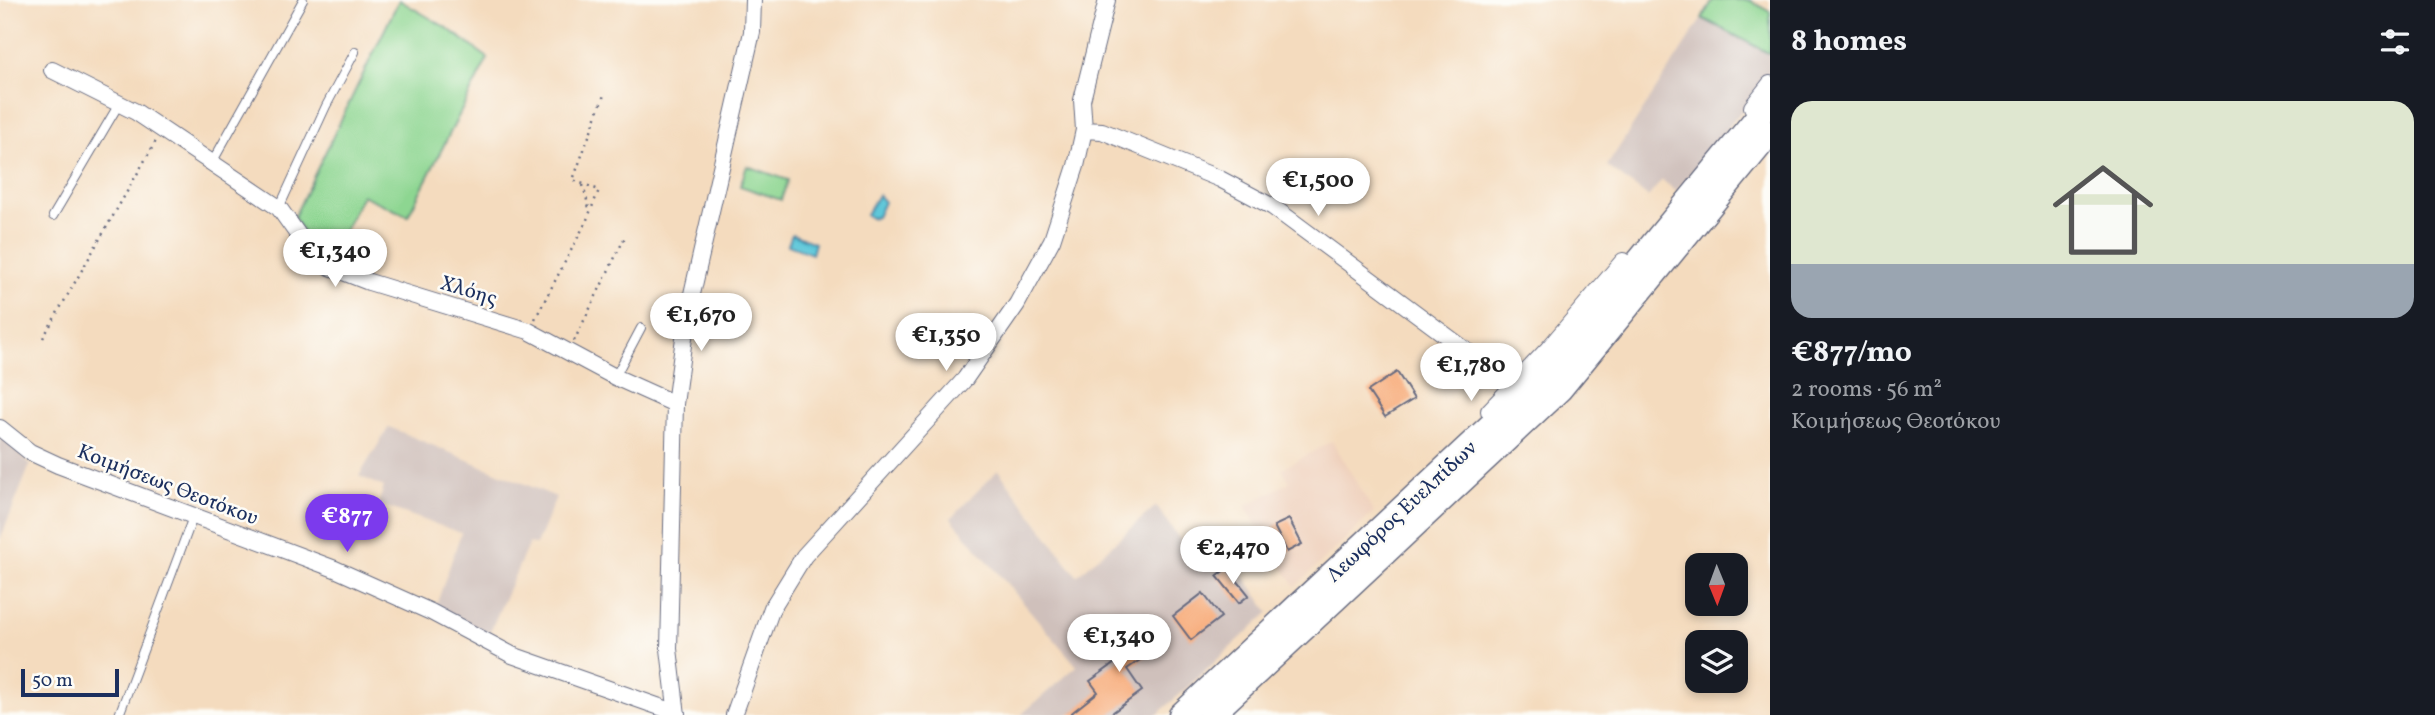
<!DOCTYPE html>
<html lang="en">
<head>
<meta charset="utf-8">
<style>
  :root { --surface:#171b24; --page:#20242c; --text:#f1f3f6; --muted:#9ea1a6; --line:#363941; --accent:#7c3aed }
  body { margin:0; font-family:Vollkorn,serif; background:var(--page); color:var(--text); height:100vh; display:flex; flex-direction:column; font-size:26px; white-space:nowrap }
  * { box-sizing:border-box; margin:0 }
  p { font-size:23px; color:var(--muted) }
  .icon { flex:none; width:38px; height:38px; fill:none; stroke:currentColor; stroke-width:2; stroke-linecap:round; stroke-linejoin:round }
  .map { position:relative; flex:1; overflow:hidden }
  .details { display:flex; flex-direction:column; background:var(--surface); width:665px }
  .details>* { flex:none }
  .needle { width:46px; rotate:179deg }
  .fabs { position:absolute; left:1685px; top:553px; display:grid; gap:14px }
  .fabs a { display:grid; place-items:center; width:63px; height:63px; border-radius:14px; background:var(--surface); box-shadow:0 4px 10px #0003; font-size:35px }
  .scale { position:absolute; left:21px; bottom:18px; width:98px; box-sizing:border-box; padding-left:7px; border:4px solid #1b2f5e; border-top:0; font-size:19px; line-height:24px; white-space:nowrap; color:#1b2f5e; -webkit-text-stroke:5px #fdfcf7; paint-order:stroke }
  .price { position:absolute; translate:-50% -60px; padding:0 16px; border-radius:24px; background:#fff; color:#222; font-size:23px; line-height:46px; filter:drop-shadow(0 2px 4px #0008) }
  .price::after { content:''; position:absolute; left:50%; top:42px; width:21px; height:16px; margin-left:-10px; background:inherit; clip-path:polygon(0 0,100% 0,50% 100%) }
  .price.active { background:var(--accent); color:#fff }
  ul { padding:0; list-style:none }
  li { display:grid; align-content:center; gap:14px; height:371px; padding:0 21px }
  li+li { border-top:2px solid var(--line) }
  li span { display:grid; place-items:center; height:217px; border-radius:21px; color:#555 }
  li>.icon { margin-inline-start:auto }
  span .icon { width:126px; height:126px; fill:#fffc; stroke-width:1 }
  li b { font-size:30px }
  h2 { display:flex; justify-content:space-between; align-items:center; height:84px; padding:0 21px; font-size:30px }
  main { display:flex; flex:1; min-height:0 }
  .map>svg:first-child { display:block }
</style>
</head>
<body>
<main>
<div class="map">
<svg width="1770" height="715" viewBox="0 0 1770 715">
  <rect width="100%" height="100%" fill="#fdfcf7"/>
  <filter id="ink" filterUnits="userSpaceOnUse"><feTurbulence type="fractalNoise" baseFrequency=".0143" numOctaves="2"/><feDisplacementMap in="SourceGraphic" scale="14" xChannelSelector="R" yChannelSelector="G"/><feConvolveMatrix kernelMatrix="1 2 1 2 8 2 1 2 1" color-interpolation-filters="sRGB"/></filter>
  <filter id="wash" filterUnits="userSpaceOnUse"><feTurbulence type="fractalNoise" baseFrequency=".00686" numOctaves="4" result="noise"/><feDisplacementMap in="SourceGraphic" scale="28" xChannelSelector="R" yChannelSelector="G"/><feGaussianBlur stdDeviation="1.57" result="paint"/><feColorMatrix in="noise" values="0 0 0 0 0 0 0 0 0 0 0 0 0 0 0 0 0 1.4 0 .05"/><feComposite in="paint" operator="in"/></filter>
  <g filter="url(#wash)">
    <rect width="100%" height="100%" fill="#f4dbbe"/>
    <path fill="#efd1bd" d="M1332 441 1374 512 1295 587 1245 506 1290 482 1282 469Z"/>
    <path fill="#cfc0bb" d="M1702 18 1770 54V76L1676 191 1662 180 1648 197 1607 166Z
      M389 427 556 497 536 545 529 543 488 636 435 609 461 533 378 504 384 487 359 476Z
      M0 436 30 465 0 540Z
      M998 470 1077 576 1156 506 1188 551 1212 531 1269 612 1157 715H1021L1077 666 951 518Z"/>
    <path fill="#8dd691" stroke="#548278" stroke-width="2" d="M399 0 447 28 488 58 408 216 362 195 329 262 313 251 294 217Z
      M1713 0H1749L1770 12V54L1702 18Z
      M747 166 788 180 781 200 740 186Z"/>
    <path fill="#5ec7d9" stroke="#3c7b9c" stroke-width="2" d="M878 195 884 202 877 217 871 218 866 215Z
      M792 234 815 243 812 254 788 245Z"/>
    <g id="blocks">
      <path fill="#f7ac7a" d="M1397 372 1414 399 1385 417 1368 391Z
        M1289 519 1302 544 1287 552 1274 526Z
        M1227 568 1249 595 1239 603 1217 576Z
        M1203 593 1221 617 1191 640 1173 616Z
        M1130 613 1156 649 1127 669 1142 691 1109 715H1069L1098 692 1090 681 1133 650 1115 624Z"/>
    </g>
  </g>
  <g filter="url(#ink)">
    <use href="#blocks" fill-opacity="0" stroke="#676b80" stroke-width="2"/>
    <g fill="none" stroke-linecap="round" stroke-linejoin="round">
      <defs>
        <path id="service" d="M213 161 303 0
          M279 208 326 106 355 52
          M53 216 119 104
          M615 377 641 328
          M119 715 193 517"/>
        <path id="minor" d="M52 70 136 112 279 208 306 246 328 266 369 282 529 331 615 377 675 404
          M1752 107 1770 84
          M1084 130 1102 131 1220 179 1273 207 1514 386
          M1489 411 1548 349 1623 261
          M0 428 30 452 58 465 335 569 431 612 512 655 677 713
          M677 715 669 649 675 404 687 316 752 32 753 0
          M734 715 772 608 804 556 965 379 1017 304 1052 240 1076 166 1084 130 1082 100 1107 0"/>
        <path id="primary" d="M1181 715 1545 375 1770 102
          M1211 715 1560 389 1770 133"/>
      </defs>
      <use href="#service" stroke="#676b80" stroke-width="10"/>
      <use href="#minor" stroke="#676b80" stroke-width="18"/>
      <use href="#primary" stroke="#676b80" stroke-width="27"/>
      <path stroke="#676b80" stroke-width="2.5" stroke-dasharray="2 5" stroke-linecap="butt" d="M583 185 590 212
        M535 319 586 222 599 190 573 180 604 95
        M43 338 156 141
        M574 341 626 235"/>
      <use href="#service" stroke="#fff" stroke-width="8"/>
      <use href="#minor" stroke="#fff" stroke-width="16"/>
      <use href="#primary" stroke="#fff" stroke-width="24"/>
    </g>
  </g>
  <g text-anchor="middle" stroke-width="5" stroke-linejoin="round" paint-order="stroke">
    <g font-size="21" fill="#1b2f5e" stroke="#fdfcf7">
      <text transform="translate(469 290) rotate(17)" y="7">Χλόης</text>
      <text transform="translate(168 484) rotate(21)" y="7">Κοιμήσεως Θεοτόκου</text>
      <text transform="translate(1401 511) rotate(-43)" y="7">Λεωφόρος Ευελπίδων</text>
    </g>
  </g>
</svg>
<div class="fabs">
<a><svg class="needle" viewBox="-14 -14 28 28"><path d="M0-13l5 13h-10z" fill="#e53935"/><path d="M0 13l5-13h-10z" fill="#9ea1a6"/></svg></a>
<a><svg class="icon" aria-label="layers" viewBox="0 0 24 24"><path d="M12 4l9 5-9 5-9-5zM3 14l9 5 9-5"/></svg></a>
</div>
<div class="scale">50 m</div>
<b class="price" style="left:1318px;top:218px">€1,500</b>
<b class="price" style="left:335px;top:289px">€1,340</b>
<b class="price" style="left:701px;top:353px">€1,670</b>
<b class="price" style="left:946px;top:373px">€1,350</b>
<b class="price" style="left:1471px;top:403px">€1,780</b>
<b class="price active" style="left:347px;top:554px">€877</b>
<b class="price" style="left:1233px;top:586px">€2,470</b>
<b class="price" style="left:1119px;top:674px">€1,340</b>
</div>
<section class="details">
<h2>8 homes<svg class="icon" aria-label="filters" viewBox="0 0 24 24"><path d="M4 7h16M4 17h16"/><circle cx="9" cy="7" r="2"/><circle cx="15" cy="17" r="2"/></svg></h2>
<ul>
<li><span style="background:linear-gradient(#dfe7d0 75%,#9aa5b1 0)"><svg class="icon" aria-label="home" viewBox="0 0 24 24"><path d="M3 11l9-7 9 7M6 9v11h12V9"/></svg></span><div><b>€877/mo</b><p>2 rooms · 56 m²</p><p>Κοιμήσεως Θεοτόκου</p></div></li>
</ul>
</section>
</main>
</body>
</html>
